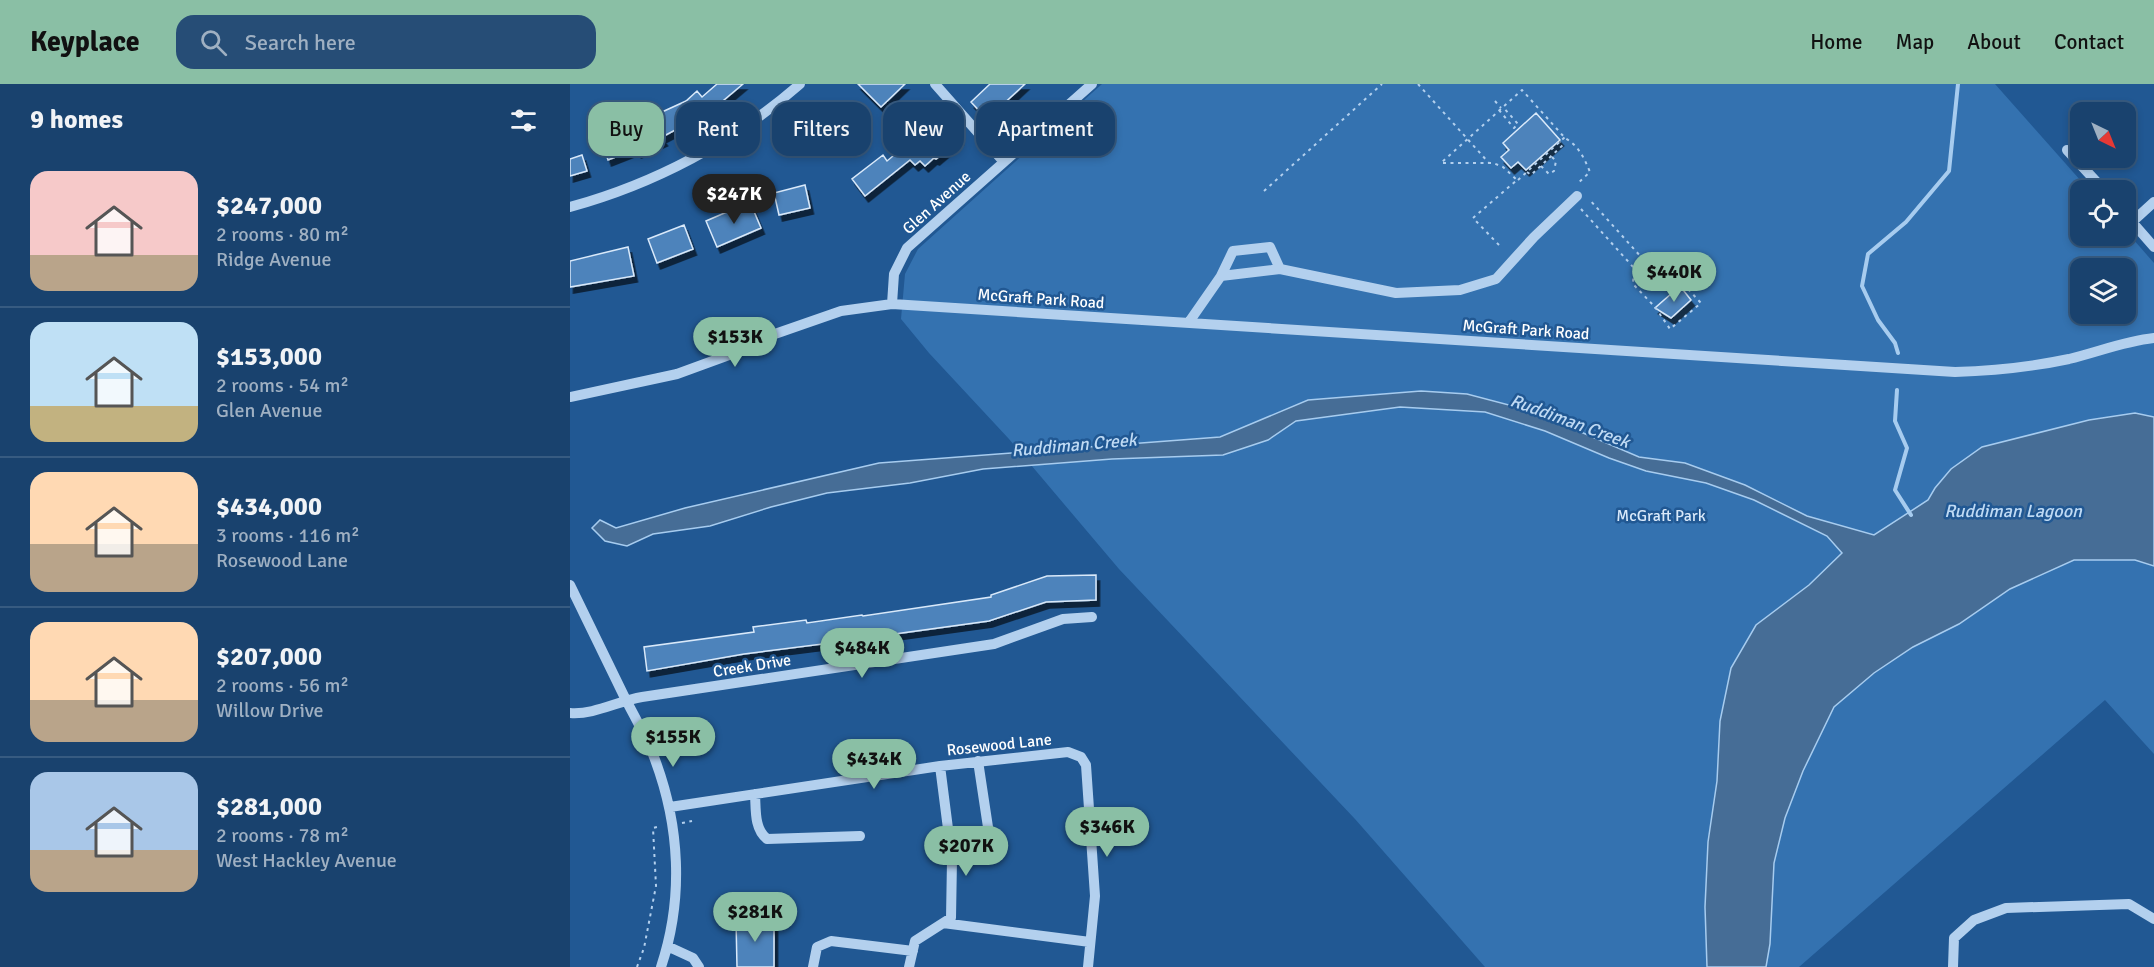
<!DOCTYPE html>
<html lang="en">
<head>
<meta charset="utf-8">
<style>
  :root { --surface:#19426e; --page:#264d76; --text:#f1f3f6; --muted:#9fb0c2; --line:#375b81; --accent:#8abfa5 }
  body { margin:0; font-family:Signika,sans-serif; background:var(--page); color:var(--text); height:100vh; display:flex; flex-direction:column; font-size:22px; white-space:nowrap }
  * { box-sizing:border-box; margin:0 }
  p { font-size:20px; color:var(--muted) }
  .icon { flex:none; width:33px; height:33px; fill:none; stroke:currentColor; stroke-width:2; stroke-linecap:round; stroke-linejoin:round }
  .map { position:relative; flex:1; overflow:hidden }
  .side { display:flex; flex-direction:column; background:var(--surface); width:570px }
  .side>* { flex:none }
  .banner { position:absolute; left:18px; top:18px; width:570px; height:54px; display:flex; gap:12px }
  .needle { width:39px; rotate:137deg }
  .controls { position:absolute; left:1500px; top:18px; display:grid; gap:12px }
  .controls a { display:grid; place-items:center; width:66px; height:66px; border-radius:12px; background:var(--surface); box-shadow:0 3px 9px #0003,0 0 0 2px var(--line); font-size:30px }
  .price { position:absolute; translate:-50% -51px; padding:0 14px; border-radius:21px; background:var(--accent); color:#111; font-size:20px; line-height:39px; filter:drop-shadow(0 2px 3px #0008) }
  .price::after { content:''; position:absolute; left:50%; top:36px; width:18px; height:14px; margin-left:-9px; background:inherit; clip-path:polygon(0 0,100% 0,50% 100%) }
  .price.active { background:#222; color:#fff }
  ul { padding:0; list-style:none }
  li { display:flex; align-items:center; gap:18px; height:150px; padding:0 30px }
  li+li { border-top:2px solid var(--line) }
  li span { display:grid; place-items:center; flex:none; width:168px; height:120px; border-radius:18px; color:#555 }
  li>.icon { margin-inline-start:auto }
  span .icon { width:72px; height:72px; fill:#fffc; stroke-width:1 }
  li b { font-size:26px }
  h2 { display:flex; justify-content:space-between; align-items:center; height:72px; padding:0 30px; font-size:26px }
  .pill { padding:0 21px; border-radius:18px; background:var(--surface); box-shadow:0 3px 9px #0003,0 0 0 2px var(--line); font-size:21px; line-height:54px }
  .pill.active { background:var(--accent); color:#111 }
  header { display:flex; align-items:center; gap:36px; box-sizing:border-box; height:84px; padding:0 30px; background:var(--accent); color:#111 }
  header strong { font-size:28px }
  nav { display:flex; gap:33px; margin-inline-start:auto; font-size:21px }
  .search { width:420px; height:54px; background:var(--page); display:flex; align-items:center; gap:15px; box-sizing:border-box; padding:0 21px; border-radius:18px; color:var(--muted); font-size:22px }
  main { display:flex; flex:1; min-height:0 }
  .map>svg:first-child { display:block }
</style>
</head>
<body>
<header>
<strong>Keyplace</strong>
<div class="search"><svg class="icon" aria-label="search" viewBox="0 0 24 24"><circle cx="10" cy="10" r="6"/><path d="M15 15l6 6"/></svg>Search here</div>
<nav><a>Home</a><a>Map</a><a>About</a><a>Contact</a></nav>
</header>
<main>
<section class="side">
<h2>9 homes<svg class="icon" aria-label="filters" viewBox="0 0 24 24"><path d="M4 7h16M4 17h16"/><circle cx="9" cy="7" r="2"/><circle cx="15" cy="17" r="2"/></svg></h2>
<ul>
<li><span style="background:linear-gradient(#f6c9c9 70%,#b9a48a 0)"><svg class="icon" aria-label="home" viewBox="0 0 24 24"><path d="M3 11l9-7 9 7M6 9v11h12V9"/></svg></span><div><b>$247,000</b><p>2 rooms · 80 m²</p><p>Ridge Avenue</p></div></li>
<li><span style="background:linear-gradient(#bfe0f5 70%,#c2b280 0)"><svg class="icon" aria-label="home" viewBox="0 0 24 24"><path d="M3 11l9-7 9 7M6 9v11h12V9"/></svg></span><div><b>$153,000</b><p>2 rooms · 54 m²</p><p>Glen Avenue</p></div></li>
<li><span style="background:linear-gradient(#ffd9b3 60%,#b9a48a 0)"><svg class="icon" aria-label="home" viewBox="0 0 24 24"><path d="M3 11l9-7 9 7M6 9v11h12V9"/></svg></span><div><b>$434,000</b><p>3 rooms · 116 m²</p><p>Rosewood Lane</p></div></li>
<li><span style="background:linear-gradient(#ffd9b3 65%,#b9a48a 0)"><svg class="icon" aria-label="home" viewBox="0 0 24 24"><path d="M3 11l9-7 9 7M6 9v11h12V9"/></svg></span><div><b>$207,000</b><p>2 rooms · 56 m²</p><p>Willow Drive</p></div></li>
<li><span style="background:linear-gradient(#a9c7e8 65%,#b9a48a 0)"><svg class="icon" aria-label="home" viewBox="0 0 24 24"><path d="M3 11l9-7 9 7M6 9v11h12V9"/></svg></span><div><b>$281,000</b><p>2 rooms · 78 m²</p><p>West Hackley Avenue</p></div></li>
</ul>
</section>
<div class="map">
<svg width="1584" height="883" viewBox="0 0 1584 883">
  <defs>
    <filter id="shadow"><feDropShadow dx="3.5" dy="6" stdDeviation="0" flood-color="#0009"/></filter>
  </defs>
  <rect width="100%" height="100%" fill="#215893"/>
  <path fill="#3472b0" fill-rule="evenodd" d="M532 0H1425L1519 106H1510V152H1556V147L1584 179V670L1535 616 1229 883H915L785 735 549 485 439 355 359 269 331 235 335 190 348 165ZM1510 184H1556V230H1510Z"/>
  <path fill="#466d96" stroke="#a7ccef" stroke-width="1.5" d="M851 307 897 310 962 327 1069 373 1115 379 1175 401 1237 432 1304 451 1358 416 1365 404 1381 385 1412 363 1519 336 1565 329 1584 333V482L1565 476H1504L1440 505 1389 540 1343 563 1304 589 1264 623 1233 687 1215 734 1204 779 1200 860 1196 883H1137L1135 823 1138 758 1147 697 1150 637 1161 584 1186 541 1239 501 1272 469 1257 452 1184 416 1136 399 1076 387 1039 374 975 347 915 328 830 323 726 337 698 356 653 371 542 375 413 385 340 399 257 409 201 423 140 442 83 450 57 462 35 457 22 444 30 436 46 444 115 424 309 379 650 353 738 316Z"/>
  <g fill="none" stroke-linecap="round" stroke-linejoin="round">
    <path stroke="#a7ccef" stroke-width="4" d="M1328 269 1325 259 1308 236 1292 202 1298 170 1336 138 1379 87 1388 0
      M1327 306 1325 337 1337 364 1325 406 1341 431"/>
  </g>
  <path fill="#4d83bb" stroke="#d9e9fa" stroke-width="1.5" filter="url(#shadow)" d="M147 0H173L142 26 139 23 122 37 92 53 94 56 68 68 66 65 38 76 33 61 59 50 58 47 93 31 92 28 116 17 127 7 132 13Z
    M288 0H335L311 23Z
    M420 0H455L417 35 401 18Z
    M966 29 990 56 956 86 948 78 941 84 931 73 939 66 933 59Z
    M371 32 390 55 366 75 364 74 355 82 350 77 345 81 340 76 295 112 282 95 313 71 317 77Z
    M12 71 17 87 0 92V75Z
    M235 101 240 124 209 131 204 109Z
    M180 118 191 144 147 163 136 137Z
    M114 141 123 165 87 179 78 155Z
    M58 163 64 192 0 203V177Z
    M1110 202 1121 216 1101 234 1085 224Z
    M526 491V516L476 518 419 537 296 554V556L252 562V560L174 570 77 587 74 563 184 548 183 543 236 536 237 539 292 531 293 532 421 513V511L477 492Z
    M204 834V883H167L166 836Z"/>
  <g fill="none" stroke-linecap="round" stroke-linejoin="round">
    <path stroke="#b3d0ee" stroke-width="2" stroke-dasharray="3 4.5" stroke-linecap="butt" d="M848 0 919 79
      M925 17 931 24
      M929 26 944 44 948 40 933 23
      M971 82 979 90 984 87 986 77 981 72
      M957 88 961 91 993 61 990 58
      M948 96 995 53
      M694 107 812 0
      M1011 125 1064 184 1063 200 1085 223 1100 245 1131 219 1089 174H1072L1019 115
      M929 161 903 134 947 96 933 83 923 79H871L952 6 995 54C1009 62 1014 74 1020 88L1007 100
      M112 739 122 737
      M67 883 74 864 86 802 83 744 91 742"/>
    <path stroke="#b3d0ee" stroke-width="10" d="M365 0 433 77
      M1497 66 1534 106
      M0 123C84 100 164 58 230 0
      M1556 131 1584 163
      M1562 138 1584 118
      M651 192 663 167 700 163 710 185
      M322 220 324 190 337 164 522 0
      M619 238 651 192 710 185 826 209 890 206 926 195 964 153 1007 112
      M0 313 107 290 159 271 202 251 271 227 322 220 1385 288C1424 287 1461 283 1499 275 1528 268 1555 257 1584 254
      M0 501C18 538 36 575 54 612 64 632 76 652 84 673 110 741 114 814 91 883
      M0 629C24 631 48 617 72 613L424 560 493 535 522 533
      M408 677 421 763
      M185 710C186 725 184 745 197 755L290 752
      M100 723 370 682 498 668 511 673 516 681 525 812 518 883
      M373 839 520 858
      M97 862 123 874 129 883
      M243 883 247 863 261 857 343 867
      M339 883 345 857 381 834 382 776 370 682
      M1383 883 1384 854 1404 836 1436 824 1559 820 1584 835"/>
  </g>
  <g text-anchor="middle" stroke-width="5" stroke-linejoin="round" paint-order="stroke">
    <g font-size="16" fill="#fff" stroke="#215893">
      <text transform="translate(366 118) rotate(-42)" y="6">Glen Avenue</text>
      <text transform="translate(471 214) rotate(4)" y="6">McGraft Park Road</text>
      <text transform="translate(956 245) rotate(4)" y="6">McGraft Park Road</text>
      <text transform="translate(182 581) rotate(-9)" y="6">Creek Drive</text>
      <text transform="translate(429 660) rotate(-6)" y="6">Rosewood Lane</text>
    </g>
    <g font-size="16" fill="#d9e9fa" stroke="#215893">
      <text x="1091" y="437">McGraft Park</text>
    </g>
    <g font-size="18" font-style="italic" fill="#bfdaf4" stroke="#215893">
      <text transform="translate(1000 337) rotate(20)" y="6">Ruddiman Creek</text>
      <text transform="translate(504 361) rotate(-5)" y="6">Ruddiman Creek</text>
      <text x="1443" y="433">Ruddiman Lagoon</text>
    </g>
  </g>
</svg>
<div class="controls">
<a><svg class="needle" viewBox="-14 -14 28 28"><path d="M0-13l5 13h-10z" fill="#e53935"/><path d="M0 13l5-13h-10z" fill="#9fb0c2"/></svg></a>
<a><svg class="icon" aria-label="locate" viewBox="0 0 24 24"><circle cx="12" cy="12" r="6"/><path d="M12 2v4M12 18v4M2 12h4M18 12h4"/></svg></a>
<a><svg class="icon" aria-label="layers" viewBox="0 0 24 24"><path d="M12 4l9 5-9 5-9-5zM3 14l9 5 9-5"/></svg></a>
</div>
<b class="price active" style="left:164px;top:141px">$247K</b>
<b class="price" style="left:1104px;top:219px">$440K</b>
<b class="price" style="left:165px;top:284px">$153K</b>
<b class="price" style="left:292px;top:595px">$484K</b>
<b class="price" style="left:103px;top:684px">$155K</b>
<b class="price" style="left:304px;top:706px">$434K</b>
<b class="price" style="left:537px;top:774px">$346K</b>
<b class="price" style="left:396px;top:793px">$207K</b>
<b class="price" style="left:185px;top:859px">$281K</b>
<div class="banner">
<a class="pill active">Buy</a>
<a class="pill">Rent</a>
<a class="pill">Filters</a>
<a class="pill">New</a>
<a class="pill">Apartment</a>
</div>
</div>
</main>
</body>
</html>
